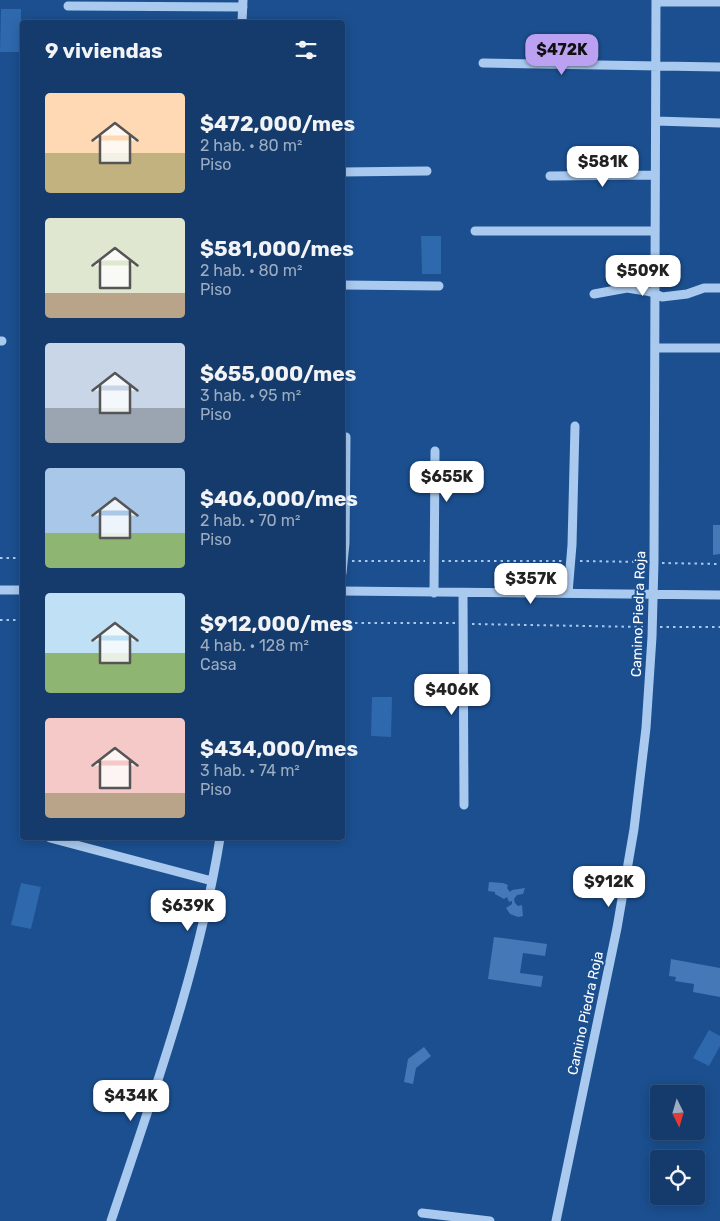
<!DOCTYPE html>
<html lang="es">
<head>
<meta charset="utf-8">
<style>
  :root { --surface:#143b6b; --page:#214673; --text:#f1f3f6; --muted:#9dadc1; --line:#33557e; --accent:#bca0f2 }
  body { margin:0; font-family:Rubik,sans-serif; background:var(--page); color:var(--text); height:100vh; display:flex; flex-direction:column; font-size:19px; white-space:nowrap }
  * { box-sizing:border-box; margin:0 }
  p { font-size:16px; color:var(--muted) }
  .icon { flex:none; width:28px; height:28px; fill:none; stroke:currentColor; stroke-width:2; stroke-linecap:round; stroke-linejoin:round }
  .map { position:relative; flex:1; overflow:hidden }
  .sheet { position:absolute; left:20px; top:20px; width:325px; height:820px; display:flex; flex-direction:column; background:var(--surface); border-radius:5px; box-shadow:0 2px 12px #0003,0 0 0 1px var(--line) }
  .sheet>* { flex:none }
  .needle { width:32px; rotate:175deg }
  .buttons { position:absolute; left:650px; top:1085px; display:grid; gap:10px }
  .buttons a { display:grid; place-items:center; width:55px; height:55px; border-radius:5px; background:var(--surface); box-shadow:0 2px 12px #0003,0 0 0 1px var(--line); font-size:25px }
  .price { position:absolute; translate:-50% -42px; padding:0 11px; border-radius:10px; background:#fff; color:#222; font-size:16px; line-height:32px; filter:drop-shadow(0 1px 2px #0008) }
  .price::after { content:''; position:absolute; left:50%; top:30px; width:15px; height:11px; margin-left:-8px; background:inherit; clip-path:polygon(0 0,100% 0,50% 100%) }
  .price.on { background:var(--accent); color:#111 }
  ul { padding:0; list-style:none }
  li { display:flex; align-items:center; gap:15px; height:125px; padding:0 25px }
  li span { display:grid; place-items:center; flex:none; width:140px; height:100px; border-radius:5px; color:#555 }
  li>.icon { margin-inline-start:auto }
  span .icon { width:60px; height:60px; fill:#fffc; stroke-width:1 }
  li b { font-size:21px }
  h2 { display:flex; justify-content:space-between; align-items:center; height:60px; padding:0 25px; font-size:21px }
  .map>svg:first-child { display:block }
</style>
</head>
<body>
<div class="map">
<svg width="720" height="1221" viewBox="0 0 720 1221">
  <rect width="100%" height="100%" fill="#1b4f8f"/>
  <path fill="#2e69ad" d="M1 9H21V52H0Z
    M421 236H441V274H422Z
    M372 697H392L391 737 371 736Z
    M21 883 41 887 31 929 11 925Z
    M709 1030 720 1036V1046L709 1066 693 1058Z"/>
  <path fill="#4478b7" d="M713 525H720V554L713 555Z
    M489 882 503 883 508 885 507 888 510 892 512 890 525 888 523 894 517 895 514 899 515 903 518 906 522 905 523 916 518 917 510 914 506 908 512 904V901L509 902 507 897 504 899 495 894V892L488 891Z
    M494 937 547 944 545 956 523 953 520 973 543 976 541 987 488 979Z
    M671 959 720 968V997L693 992 694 984 675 981 676 977 669 976Z
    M424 1047 431 1056 416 1068 413 1084 404 1082 408 1059Z"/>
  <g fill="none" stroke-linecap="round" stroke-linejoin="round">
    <path stroke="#a9c9ee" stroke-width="2" stroke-dasharray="2.5 4" stroke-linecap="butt" d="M0 558H22
      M352 561H425
      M442 561H563
      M580 561 645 562
      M662 563 720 564
      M0 620H22
      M342 623H455
      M472 624 643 627
      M660 627H720"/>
    <path stroke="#a9c9ee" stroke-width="9" d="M656 2H720
      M68 6 243 7
      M242 22 243 0
      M483 63 720 67
      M656 121 720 123
      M342 172 427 171
      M550 176 655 175
      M475 231H655
      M342 285 439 286
      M594 294 627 288 646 291 654 293 662 297 687 294 704 288H720
      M0 341H2
      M655 348H720
      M342 573 345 543 346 437
      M0 590H22
      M342 591 720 595
      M434 593 435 451
      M463 593 464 805
      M568 593 572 545 575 426
      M50 838 212 881
      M422 1213 490 1221
      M111 1221C153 1095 199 969 220 838
      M556 1221 617 928 634 829 646 728 652 637 654 562 656 0"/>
  </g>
  <g text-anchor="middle" stroke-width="4" stroke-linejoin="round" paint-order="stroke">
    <g font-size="14" fill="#fff" stroke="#1b4f8f">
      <text transform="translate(638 614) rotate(-88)" y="5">Camino Piedra Roja</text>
      <text transform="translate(585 1013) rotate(-78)" y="5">Camino Piedra Roja</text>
    </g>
  </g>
</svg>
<div class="buttons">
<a><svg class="needle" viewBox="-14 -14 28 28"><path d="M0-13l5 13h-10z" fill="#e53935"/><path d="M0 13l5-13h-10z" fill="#9dadc1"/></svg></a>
<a><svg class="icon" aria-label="locate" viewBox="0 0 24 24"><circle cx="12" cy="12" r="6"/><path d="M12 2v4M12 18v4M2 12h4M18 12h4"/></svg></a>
</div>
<b class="price on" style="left:562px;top:76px">$472K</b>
<b class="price" style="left:603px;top:188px">$581K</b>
<b class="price" style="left:643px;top:297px">$509K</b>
<b class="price" style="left:447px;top:503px">$655K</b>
<b class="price" style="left:531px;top:605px">$357K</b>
<b class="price" style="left:452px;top:716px">$406K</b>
<b class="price" style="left:609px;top:908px">$912K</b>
<b class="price" style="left:188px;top:932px">$639K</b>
<b class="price" style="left:131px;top:1122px">$434K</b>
<section class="sheet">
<h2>9 viviendas<svg class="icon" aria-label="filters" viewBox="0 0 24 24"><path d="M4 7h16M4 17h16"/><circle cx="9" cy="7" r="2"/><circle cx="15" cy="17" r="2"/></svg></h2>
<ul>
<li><span style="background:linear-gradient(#ffd9b3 60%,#c2b280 0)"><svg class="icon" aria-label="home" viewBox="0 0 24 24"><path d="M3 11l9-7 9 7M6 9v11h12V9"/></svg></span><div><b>$472,000/mes</b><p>2 hab. · 80 m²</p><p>Piso</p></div></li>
<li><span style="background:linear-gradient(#dfe7d0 75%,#b9a48a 0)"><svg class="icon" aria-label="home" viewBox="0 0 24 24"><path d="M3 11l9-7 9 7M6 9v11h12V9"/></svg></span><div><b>$581,000/mes</b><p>2 hab. · 80 m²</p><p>Piso</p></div></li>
<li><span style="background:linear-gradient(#c9d6e8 65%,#9aa5b1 0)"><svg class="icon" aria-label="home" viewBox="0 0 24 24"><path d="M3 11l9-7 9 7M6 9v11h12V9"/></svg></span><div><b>$655,000/mes</b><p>3 hab. · 95 m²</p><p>Piso</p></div></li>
<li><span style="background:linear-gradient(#a9c7e8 65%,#8fb573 0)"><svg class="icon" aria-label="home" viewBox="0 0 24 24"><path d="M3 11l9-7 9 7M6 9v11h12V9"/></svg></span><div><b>$406,000/mes</b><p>2 hab. · 70 m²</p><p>Piso</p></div></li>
<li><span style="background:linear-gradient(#bfe0f5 60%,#8fb573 0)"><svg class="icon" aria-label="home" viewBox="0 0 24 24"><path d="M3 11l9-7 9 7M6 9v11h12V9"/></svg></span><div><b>$912,000/mes</b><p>4 hab. · 128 m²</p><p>Casa</p></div></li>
<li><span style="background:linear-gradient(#f6c9c9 75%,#b9a48a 0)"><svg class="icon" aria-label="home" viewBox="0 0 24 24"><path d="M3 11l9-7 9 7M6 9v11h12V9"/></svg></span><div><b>$434,000/mes</b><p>3 hab. · 74 m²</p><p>Piso</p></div></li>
</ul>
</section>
</div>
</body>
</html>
